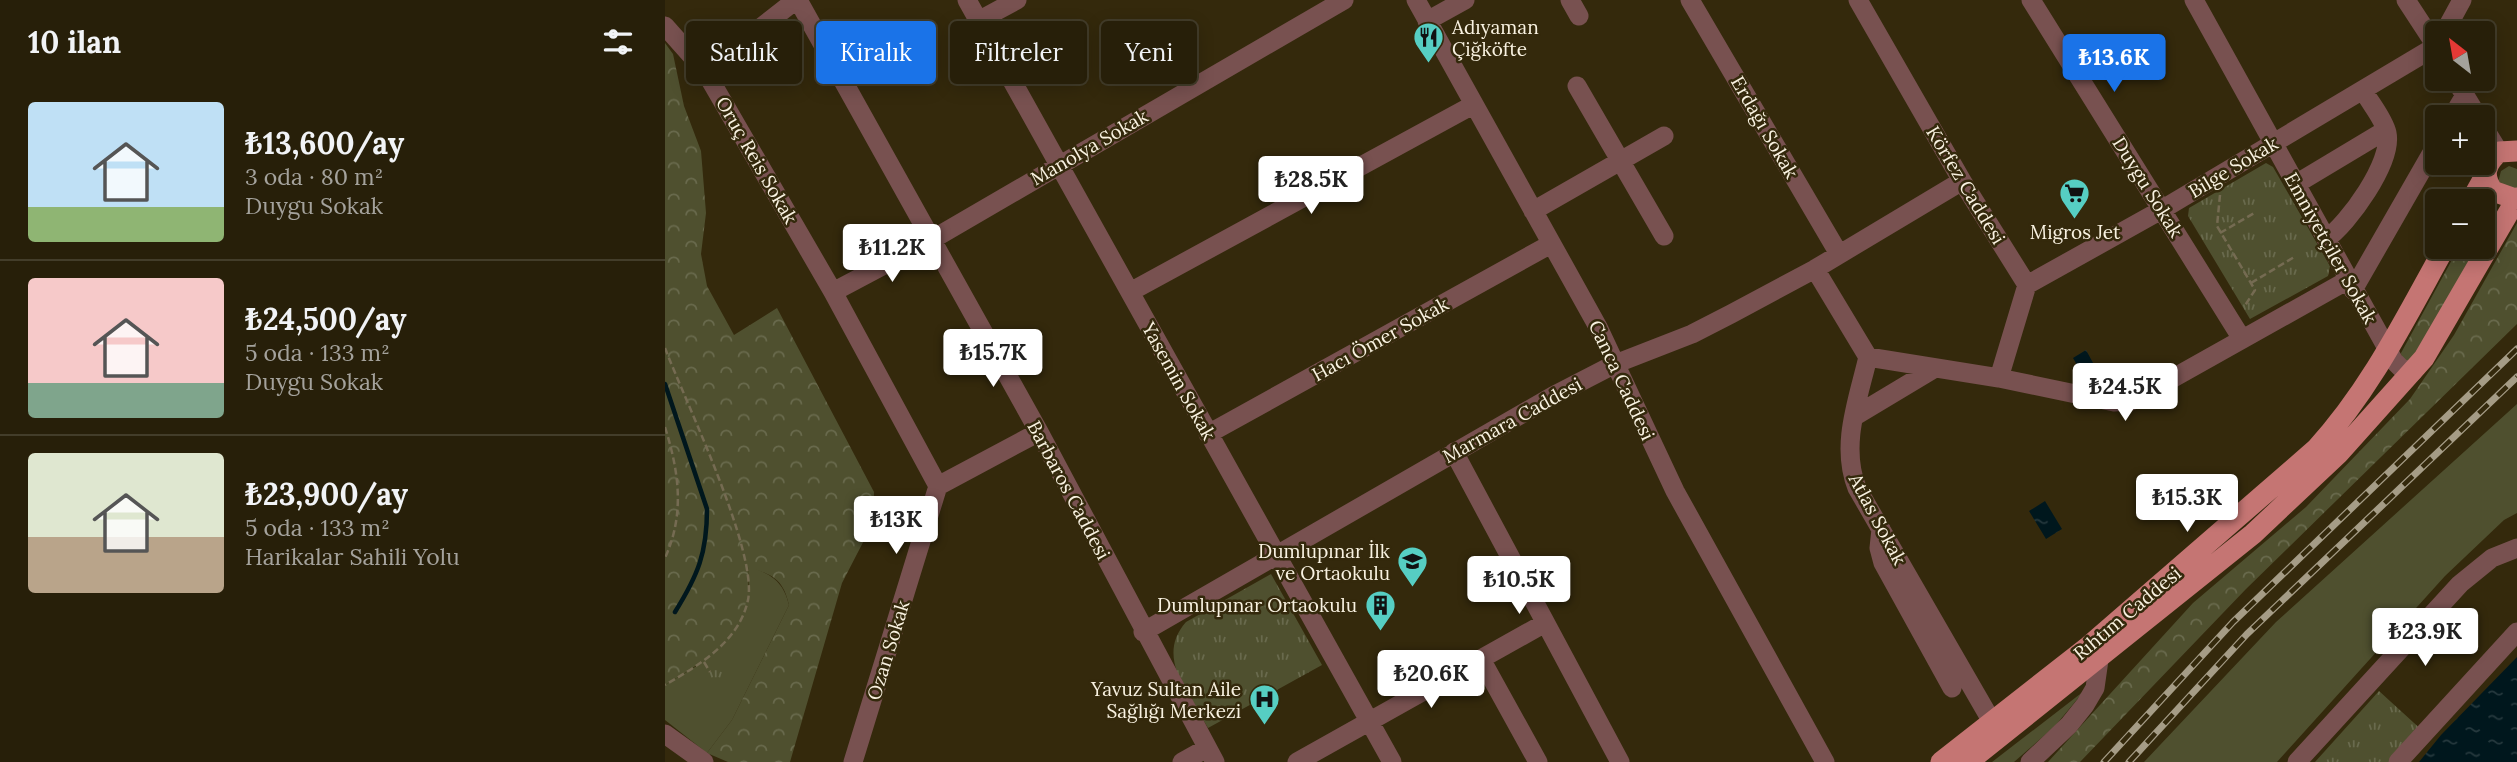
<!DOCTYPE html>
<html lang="tr">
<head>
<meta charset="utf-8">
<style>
  :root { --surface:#271f09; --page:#332c17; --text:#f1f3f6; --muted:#a4a29c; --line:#433d2a; --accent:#1a73e8 }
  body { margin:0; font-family:Lora,serif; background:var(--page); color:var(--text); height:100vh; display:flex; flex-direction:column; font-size:26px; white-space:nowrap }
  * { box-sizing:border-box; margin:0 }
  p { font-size:23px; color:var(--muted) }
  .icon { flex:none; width:38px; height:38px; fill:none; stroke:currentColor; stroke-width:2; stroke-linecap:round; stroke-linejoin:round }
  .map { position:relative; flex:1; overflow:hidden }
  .side { display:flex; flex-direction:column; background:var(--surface); width:665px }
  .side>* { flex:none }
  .hud { position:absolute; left:21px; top:21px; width:665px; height:63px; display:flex; gap:14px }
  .needle { width:46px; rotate:329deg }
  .buttons { position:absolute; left:1760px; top:21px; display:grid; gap:14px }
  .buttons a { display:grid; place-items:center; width:70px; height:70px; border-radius:7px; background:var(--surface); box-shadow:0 4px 18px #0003,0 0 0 2px var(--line); font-size:35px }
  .price { position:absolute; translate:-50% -60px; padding:0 16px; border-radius:7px; background:#fff; color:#222; font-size:23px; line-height:46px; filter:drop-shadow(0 2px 4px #0008) }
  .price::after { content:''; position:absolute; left:50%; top:42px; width:21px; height:16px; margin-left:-10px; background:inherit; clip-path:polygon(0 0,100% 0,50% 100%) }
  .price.current { background:var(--accent); color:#fff }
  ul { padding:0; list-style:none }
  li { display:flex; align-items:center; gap:21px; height:175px; padding:0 28px }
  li+li { border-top:2px solid var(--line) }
  li span { display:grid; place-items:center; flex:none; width:196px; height:140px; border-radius:7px; color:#555 }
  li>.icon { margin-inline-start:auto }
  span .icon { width:84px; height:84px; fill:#fffc; stroke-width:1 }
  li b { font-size:30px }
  h2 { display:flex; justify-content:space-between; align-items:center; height:84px; padding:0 28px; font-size:30px }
  .tag { padding:0 24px; border-radius:7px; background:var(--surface); box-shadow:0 4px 18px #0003,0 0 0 2px var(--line); font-size:24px; line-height:63px }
  .tag.current { background:var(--accent); color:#fff }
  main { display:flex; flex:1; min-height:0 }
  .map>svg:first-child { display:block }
</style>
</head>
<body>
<main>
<section class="side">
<h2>10 ilan<svg class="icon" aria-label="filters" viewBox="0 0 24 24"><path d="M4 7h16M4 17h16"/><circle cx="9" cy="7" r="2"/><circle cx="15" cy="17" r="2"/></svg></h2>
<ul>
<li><span style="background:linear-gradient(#bfe0f5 75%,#8fb573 0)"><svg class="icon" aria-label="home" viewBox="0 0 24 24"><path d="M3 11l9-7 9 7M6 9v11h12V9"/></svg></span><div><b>₺13,600/ay</b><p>3 oda · 80 m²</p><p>Duygu Sokak</p></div></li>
<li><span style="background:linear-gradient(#f6c9c9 75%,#7fa58c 0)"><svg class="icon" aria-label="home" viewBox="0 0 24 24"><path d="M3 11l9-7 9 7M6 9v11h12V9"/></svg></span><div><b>₺24,500/ay</b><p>5 oda · 133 m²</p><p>Duygu Sokak</p></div></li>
<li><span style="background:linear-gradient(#dfe7d0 60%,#b9a48a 0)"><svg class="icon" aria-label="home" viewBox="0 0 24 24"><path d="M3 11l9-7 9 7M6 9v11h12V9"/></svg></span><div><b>₺23,900/ay</b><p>5 oda · 133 m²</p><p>Harikalar Sahili Yolu</p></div></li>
</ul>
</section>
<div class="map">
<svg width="1852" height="762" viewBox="0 0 1852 762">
  <defs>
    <pattern id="forest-crowns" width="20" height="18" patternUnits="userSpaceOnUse" patternTransform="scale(1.75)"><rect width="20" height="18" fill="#4f502f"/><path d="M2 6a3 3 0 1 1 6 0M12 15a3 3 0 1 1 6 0" fill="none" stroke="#696a4d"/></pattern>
    <pattern id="park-tufts" width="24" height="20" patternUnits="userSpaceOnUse" patternTransform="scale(1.75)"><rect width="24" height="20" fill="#4f502f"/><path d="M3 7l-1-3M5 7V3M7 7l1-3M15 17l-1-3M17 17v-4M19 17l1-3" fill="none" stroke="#696a4d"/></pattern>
    <pattern id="water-ripples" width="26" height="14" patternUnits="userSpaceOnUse" patternTransform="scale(1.75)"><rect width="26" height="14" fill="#00171d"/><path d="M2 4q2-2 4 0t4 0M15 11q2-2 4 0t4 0" fill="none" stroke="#26393e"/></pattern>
  </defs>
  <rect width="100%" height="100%" fill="#34290c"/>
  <path fill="#4f502f" d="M1844 166 1852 169V188L1849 190 1833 182 1836 171Z
    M1852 404V513L1839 520 1780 576 1612 762H1479L1611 622Z
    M83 566C105 574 118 580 124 605L67 720 42 753 0 720V685L35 664 84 585Z
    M1419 691 1390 726 1349 762H1327Z"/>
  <path fill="url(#forest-crowns)" d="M0 43 8 54 19 106 36 151 41 213 36 254 42 286 69 335 112 308 209 492 208 523 177 583 125 762H63L42 753 67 720 124 605C118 578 107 575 83 567 89 630 49 656 0 685Z
    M1852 223V324L1581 589 1415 762H1383L1528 603 1641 507 1745 399 1789 335Z
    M1794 247H1813L1751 361H1737L1736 353Z"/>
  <path fill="url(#park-tufts)" d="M1601 163 1608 167 1665 266 1663 276 1585 319 1523 216 1524 208Z
    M606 574 657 665 543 728C524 694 490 657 521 622Z
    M57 664 71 683 46 700 33 680Z
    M1714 691 1760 733 1733 762H1650Z"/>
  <path fill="url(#water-ripples)" d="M1421 350 1433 372 1420 379 1408 358Z
    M1380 501 1397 529 1381 539 1364 511Z
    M1852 657V762H1754L1776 735Z"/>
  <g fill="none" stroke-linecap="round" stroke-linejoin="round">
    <path stroke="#00171d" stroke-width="4.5" d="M0 384 42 509C42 553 33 575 10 612"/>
    <path stroke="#756b52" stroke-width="2.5" stroke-dasharray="7 3.5" stroke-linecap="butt" d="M1555 195 1552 226 1590 290 1579 307
      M1555 233 1591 212
      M1586 283 1631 256
      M0 348C20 401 93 551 83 600 74 642 34 665 0 685
      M0 427C14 472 20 514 0 558
      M39 662 45 672"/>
    <path stroke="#785150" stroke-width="19" d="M133 0 374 432 550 762
      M302 0 727 762
      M751 0 933 327 1010 491 1160 762
      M905 0 914 16
      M1025 0 1174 254
      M1193 0 1297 181 1362 285 1334 378
      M1366 0 1577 339
      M1529 0 1729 361 1736 368 1748 372
      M1741 0 1773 49
      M313 21 352 0
      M762 21 800 0
      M0 26 40 71 168 292 273 486
      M1779 33 1797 0
      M40 71 131 0
      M1790 79 1813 117
      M912 86 999 236
      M1787 117 1800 95
      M1818 126 1834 152
      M1631 184 1721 130
      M868 211 999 136
      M1661 239C1683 224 1728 162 1722 133 1719 119 1705 103 1698 90
      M1150 269 1203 357C1193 400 1175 445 1192 488L1334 734
      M1362 285 1498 209 1773 45
      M1688 290 1773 142
      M168 292 268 239 679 0
      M465 292 808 105
      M1203 357 1334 378 1449 402 1466 401 1478 395 1683 280
      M1190 416 1270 368
      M543 434 886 244
      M789 452 955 762
      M1216 529 1214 548 1218 563 1287 688
      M478 632 888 396 950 364 1027 334 1066 314 1150 269 1297 181
      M816 659 873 762
      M0 734 39 762
      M188 762 273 486 374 432
      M517 762 542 748
      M632 762 880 623
      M1365 762 1404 725 1420 705 1430 688 1434 660 1428 651
      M1632 762 1795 584 1827 558 1852 548
      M1733 762 1852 632"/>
    <path stroke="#c57573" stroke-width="21" d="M1850 199 1828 191C1817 176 1820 164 1834 152L1852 151
      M1806 201 1820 176
      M1276 762 1424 646 1651 449C1706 389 1741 317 1780 247
      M1303 762 1588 534 1674 453 1759 358 1852 198"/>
    <defs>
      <path id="rail" d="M1439 762 1568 622 1852 349
        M1464 762 1582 634 1852 377"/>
    </defs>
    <use href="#rail" stroke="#a59c86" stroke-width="7"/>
    <use href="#rail" stroke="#34290c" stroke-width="4.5" stroke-dasharray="13" stroke-linecap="butt"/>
  </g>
  <defs>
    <symbol id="restaurant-pin" viewBox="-11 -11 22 30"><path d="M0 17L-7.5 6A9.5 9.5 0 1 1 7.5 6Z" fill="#56cec3" stroke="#34290c"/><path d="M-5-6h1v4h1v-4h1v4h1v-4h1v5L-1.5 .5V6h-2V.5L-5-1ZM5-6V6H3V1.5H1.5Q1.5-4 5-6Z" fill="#111"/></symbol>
    <symbol id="supermarket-pin" viewBox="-11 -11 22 30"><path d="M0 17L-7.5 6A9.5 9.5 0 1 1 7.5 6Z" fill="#56cec3" stroke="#34290c"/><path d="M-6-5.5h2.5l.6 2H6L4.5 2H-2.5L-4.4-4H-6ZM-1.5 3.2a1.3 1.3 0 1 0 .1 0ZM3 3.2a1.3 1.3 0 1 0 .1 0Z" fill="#111"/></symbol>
    <symbol id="school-pin" viewBox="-11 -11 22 30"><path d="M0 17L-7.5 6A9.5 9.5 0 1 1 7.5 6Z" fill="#56cec3" stroke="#34290c"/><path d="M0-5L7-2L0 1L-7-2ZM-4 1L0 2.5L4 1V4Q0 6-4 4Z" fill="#111"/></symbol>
    <symbol id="building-pin" viewBox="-11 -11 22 30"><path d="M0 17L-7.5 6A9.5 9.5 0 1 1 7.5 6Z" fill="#56cec3" stroke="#34290c"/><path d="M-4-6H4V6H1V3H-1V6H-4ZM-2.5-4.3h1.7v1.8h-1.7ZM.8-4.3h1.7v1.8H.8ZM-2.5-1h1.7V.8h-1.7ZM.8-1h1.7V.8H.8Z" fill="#111"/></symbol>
    <symbol id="hospital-pin" viewBox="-11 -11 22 30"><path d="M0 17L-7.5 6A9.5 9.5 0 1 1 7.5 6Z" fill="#56cec3" stroke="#34290c"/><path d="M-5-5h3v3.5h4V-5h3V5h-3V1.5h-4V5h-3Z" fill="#111"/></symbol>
  </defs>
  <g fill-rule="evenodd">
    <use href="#restaurant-pin" x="746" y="20" width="35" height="47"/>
    <use href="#supermarket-pin" x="1392" y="176" width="35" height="47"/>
    <use href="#school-pin" x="730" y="544" width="35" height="47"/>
    <use href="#building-pin" x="698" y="588" width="35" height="47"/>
    <use href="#hospital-pin" x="582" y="682" width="35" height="47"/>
  </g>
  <g text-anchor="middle" stroke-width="5" stroke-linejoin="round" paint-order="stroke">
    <g font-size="19" fill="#f9f2e1" stroke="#34290c" text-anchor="end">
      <text x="787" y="34" text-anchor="start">Adıyaman<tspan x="787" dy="22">Çiğköfte</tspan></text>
      <text x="1410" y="239" text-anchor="middle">Migros Jet</text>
      <text x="725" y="558">Dumlupınar İlk<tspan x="725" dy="22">ve Ortaokulu</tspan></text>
      <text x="692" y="612">Dumlupınar Ortaokulu</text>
      <text x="576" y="696">Yavuz Sultan Aile<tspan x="576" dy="22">Sağlığı Merkezi</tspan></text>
    </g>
    <g font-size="19" fill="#f9f2e1" stroke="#34290c">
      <text transform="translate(1100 127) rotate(60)" y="7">Erdağı Sokak</text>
      <text transform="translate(424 147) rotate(-30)" y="7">Manolya Sokak</text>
      <text transform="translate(92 160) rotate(60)" y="7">Oruç Reis Sokak</text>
      <text transform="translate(1568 167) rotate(-31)" y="7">Bilge Sokak</text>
      <text transform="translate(1301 185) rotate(59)" y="7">Körfez Caddesi</text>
      <text transform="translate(1483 187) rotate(58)" y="7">Duygu Sokak</text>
      <text transform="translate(1666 248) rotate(61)" y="7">Emniyetçiler Sokak</text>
      <text transform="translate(715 339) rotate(-29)" y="7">Hacı Ömer Sokak</text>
      <text transform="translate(957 380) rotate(65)" y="7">Canca Caddesi</text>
      <text transform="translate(514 381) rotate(61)" y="7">Yasemin Sokak</text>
      <text transform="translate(847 420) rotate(-29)" y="7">Marmara Caddesi</text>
      <text transform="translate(404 490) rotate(62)" y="7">Barbaros Caddesi</text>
      <text transform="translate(1213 519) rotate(62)" y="7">Atlas Sokak</text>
      <text transform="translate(1462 613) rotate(-40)" y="7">Rıhtım Caddesi</text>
      <text transform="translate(223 650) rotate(-73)" y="7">Ozan Sokak</text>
    </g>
  </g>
</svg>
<div class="buttons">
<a><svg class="needle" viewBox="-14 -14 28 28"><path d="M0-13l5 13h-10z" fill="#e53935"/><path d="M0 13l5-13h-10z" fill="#a4a29c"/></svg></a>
<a>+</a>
<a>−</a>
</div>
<b class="price current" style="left:1449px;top:94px">₺13.6K</b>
<b class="price" style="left:646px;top:216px">₺28.5K</b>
<b class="price" style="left:227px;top:284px">₺11.2K</b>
<b class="price" style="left:328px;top:389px">₺15.7K</b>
<b class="price" style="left:1460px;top:423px">₺24.5K</b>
<b class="price" style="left:1522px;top:534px">₺15.3K</b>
<b class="price" style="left:231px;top:556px">₺13K</b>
<b class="price" style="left:854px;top:616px">₺10.5K</b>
<b class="price" style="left:1760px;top:668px">₺23.9K</b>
<b class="price" style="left:766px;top:710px">₺20.6K</b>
<div class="hud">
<a class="tag">Satılık</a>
<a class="tag current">Kiralık</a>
<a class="tag">Filtreler</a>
<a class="tag">Yeni</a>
</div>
</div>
</main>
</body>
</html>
